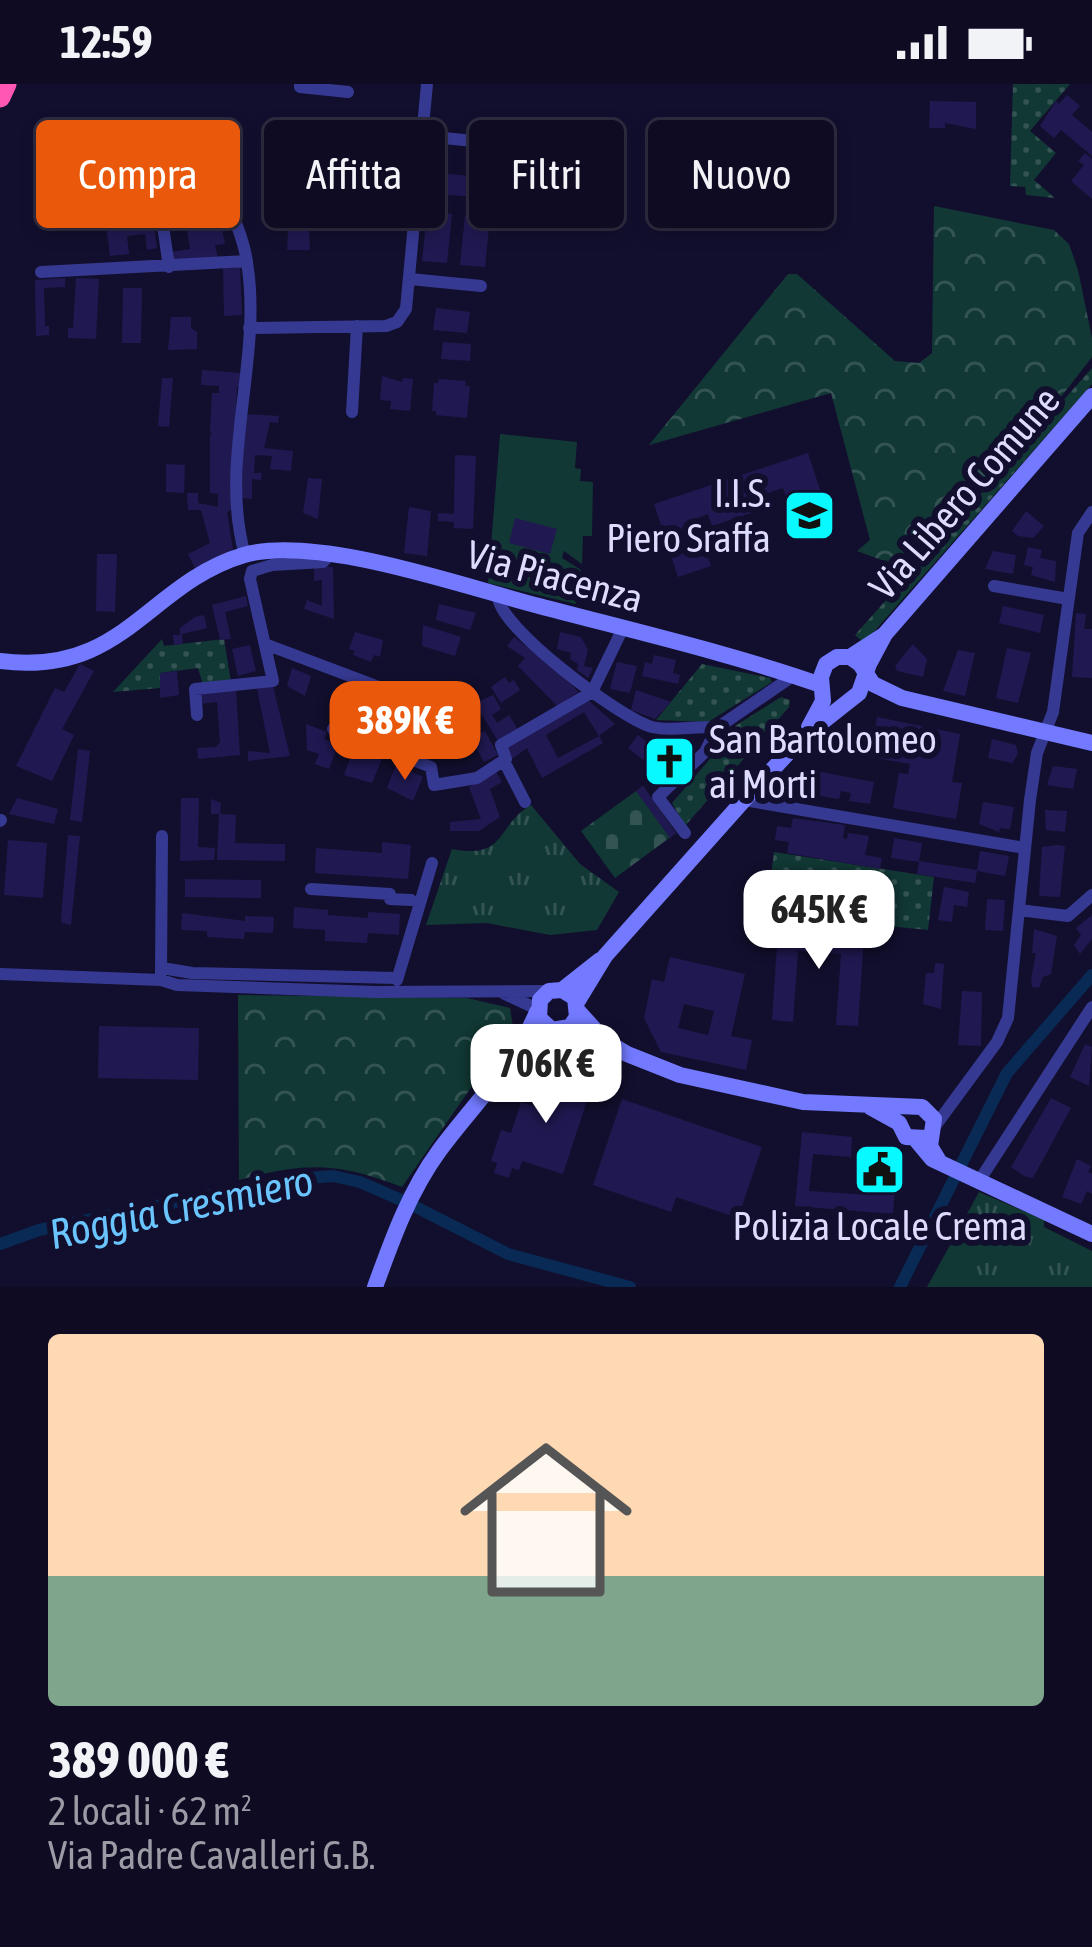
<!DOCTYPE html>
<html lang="it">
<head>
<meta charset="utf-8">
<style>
  :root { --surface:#0e0b22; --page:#17142a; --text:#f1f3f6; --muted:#9b9ba5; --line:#2e2b40; --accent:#ea580c }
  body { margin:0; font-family:"Asap Condensed",sans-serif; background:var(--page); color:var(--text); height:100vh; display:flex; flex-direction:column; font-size:45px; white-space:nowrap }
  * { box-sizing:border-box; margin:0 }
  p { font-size:39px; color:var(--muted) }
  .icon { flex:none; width:66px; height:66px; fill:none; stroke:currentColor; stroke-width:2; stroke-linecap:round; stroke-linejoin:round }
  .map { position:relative; height:1203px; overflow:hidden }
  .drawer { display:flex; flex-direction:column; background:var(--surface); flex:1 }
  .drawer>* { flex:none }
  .top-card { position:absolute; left:36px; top:36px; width:1020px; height:108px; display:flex; gap:24px }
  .price { position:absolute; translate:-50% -102px; padding:0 27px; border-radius:24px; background:#fff; color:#222; font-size:39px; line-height:78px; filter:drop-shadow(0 3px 6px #0008) }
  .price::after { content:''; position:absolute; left:50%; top:72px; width:36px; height:27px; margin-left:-18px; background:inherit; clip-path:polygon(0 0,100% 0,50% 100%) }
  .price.active { background:var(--accent); color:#fff }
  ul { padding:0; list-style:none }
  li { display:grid; align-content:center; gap:24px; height:636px; padding:0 48px }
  li span { display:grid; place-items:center; height:372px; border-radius:12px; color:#555 }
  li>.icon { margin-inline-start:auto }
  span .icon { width:216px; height:216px; fill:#fffc; stroke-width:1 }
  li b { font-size:51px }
  .chip { padding:0 42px; border-radius:12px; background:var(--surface); box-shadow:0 6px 18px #0003,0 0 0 3px var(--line); font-size:42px; line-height:108px }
  .chip.active { background:var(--accent); color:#fff }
  .status { display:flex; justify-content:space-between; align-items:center; height:84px; padding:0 60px; background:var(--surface); direction:ltr }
  .status svg { height:33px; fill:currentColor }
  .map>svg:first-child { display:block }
</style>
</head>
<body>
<div class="status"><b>12:59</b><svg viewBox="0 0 49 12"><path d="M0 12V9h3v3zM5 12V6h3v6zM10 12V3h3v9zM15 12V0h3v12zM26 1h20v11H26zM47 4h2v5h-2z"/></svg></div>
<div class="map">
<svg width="1092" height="1203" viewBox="0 0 1092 1203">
  <defs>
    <pattern id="grass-dots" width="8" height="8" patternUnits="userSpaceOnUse" patternTransform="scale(3)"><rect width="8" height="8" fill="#113834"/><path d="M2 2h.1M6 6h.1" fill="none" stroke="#335452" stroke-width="1.8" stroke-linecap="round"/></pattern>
    <pattern id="forest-crowns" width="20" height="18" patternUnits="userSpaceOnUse" patternTransform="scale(3)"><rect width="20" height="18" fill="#113834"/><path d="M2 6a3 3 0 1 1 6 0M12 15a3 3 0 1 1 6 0" fill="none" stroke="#335452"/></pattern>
    <pattern id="cemetery-stones" width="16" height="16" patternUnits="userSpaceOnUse" patternTransform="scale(3)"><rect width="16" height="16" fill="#113834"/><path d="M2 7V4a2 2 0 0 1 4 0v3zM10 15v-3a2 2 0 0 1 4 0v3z" fill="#335452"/></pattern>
    <pattern id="park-tufts" width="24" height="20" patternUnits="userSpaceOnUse" patternTransform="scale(3)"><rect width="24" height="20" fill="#113834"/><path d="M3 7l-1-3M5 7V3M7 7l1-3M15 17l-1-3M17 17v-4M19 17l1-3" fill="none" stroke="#335452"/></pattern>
  </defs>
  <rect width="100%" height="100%" fill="#120f2e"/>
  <path fill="url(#grass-dots)" d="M1013 0H1070L1030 47 1056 69 1034 96 1055 114 1026 111 1025 103 1010 102Z
    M1092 284V300L864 559 855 551Z
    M162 555 164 562 224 555 231 598 203 601 198 584 160 589V604L113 608Z
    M702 580 770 594 772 598 708 638 656 636Z
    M781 613 790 616 789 623 685 742 672 719 710 675 724 649Z
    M774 768 934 793 928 846 766 830Z"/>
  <path fill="url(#forest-crowns)" d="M934 122 1054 146 1069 160 1078 186 1092 254V273L1057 318 906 485 857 467 870 456 831 309 649 361 788 190H797L895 277 919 279 932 269Z
    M238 911 467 914 510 924 513 943 402 1103C337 1078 306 1078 239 1096Z"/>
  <path fill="url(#cemetery-stones)" d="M643 702 676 749 615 794 581 747Z"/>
  <path fill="url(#park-tufts)" d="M531 721 580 780 619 808 597 846 550 851 487 839 426 841 452 765C507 776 496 741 531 721Z
    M979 1108 1044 1136V1143L1092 1167V1203H927Z"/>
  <path fill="#113834" d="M500 350 577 358 575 384 581 385 580 397 593 398 592 452H583L582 480 564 467 562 474 581 486V491H573L576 520 488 499Z"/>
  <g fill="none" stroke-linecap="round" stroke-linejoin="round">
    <path stroke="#082a54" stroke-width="12" d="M0 1160 39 1146 283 1096 333 1092 360 1098 408 1119 508 1170 630 1203
      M900 1203 1007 989 1092 891"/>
  </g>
  <path fill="#201951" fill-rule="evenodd" d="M1067 11 1080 22 1072 31 1092 48V72L1061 46 1054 54 1040 42 1056 17 1059 20Z
    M930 17 976 18V45L945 39V44H929Z
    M1085 69 1092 75V115L1071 97 1084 81 1078 77Z
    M472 72 492 74 488 114 438 110 440 89 471 92Z
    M197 75 212 146 222 144 225 160 215 161 218 174 171 178 170 168 190 165 184 125 166 129 165 122 156 123 154 112 166 111 168 121 183 118 175 79Z
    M290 109 316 111 315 125 308 124 310 166H287Z
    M427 128 452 130 447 179 422 177Z
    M465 131 490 134 485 183 460 181Z
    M153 135 157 164 147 166 145 150 127 152 129 170 110 172 106 140Z
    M223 183H240L242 231 224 232Z
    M65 194V203L44 204 45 242H49V251L36 252 35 196Z
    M76 194 99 195 96 255 68 254V244H73Z
    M123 204H142L141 259H122Z
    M436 224 470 228 467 249 433 246Z
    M171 233H191V244L197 248V265L168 266Z
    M443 258 471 260 470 277 441 275Z
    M202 286 241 289V302L237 303 231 426 227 428 233 466 195 484 188 470 210 459 201 426H188L187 409H198V419L218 423V410L210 409V350L213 351 210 347 212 309H219V302L201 301Z
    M382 292 402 298 403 294 413 295 410 327 390 325 391 317 380 316Z
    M162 294H173L169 343 158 342Z
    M439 295 466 297 465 302H470L467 334 436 331V327H432L434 299H438Z
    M243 330 279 332 278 339 270 338 264 364 293 367 291 387 270 385 272 372 255 371 254 389H262L261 396 252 395V415L242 414Z
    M808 369 832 442 799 453 783 404 768 409 772 422 712 442 708 430 695 435 711 482 678 493 654 420Z
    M455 371 476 372 473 445 454 444V438L438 437V429L454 430Z
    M166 380 185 381 184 409 166 408Z
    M308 394 322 395 318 435 303 429Z
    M409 423 431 427 427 472 404 469Z
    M1026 427 1044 442 1033 454 1018 452 1012 447Z
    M515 434 557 445 550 470 509 459Z
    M1028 463 1042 466 1040 474 1056 477 1055 498 1031 491 1033 483 1024 481Z
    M993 467 1016 471 1013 490 985 485Z
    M97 470H117L115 528 96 527Z
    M314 482 333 483 334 535 304 525 307 516 322 522V496L314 497Z
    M246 512 248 522 225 528 231 555 220 556 212 521Z
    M439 520 476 529 470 546 436 536Z
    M1003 522 1044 531 1040 549 999 539Z
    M1076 529 1086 530 1084 545H1092V594L1072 593Z
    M204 531 207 544 182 550 183 560 174 561 173 551H180V544L195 533Z
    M423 541 461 553 455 572 422 562Z
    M355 548 383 556 380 573 374 571 371 578 353 571 355 567 349 565Z
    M560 548 581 553 588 566 584 582 593 584 588 594 577 586 578 580 570 575 571 569 557 565Z
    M514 553 565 592 578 608 557 622 518 582 525 574 507 562Z
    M913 560 927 575 923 593 897 587 895 582Z
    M250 561 256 587 238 592 232 565Z
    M1007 564 1031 569 1018 619 996 614Z
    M958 566 975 569 965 612 943 607Z
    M654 571 676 576 673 589 680 591 678 600 642 592 645 578 652 580Z
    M617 578 637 582 630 609 610 605Z
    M80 580 94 587 62 645 74 651 52 697 16 682 55 604 64 608Z
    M292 584 311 592 305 612 287 602Z
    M177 587 179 611 160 614V589Z
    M505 593 509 599 514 596 520 606 501 619 491 603Z
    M273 602 290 672 248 677V667L270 669 257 605Z
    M236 606 240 671 198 675 197 664 216 663 220 658 217 618 200 620 199 609Z
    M636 606 671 618 655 635 631 626Z
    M344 608 368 616 362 635 337 626Z
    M493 611 501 625 492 631 497 639 509 631 518 646 498 657 480 628 470 634 464 624Z
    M588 616 615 640 599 652 584 628 546 651 558 674 599 652 603 659 542 694 527 664 512 675 506 663Z
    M407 618 425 624 413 659 395 653Z
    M877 633 960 650 952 698 962 699 956 735 893 724 899 689 908 690 910 680 870 673Z
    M306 640 327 648 324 655 338 661 329 685 315 680 319 670 307 666Z
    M485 647 498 671 484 678 471 654Z
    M638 651 658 667 672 657 675 661 682 656 692 671 687 674 690 680 658 701 649 687 656 682 649 672 643 676 628 664Z
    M992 655 1016 661 1018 670 1012 679 988 674Z
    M78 665 90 667 82 738 70 736Z
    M353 666 382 675 372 699 344 691Z
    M396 681 423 693 413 717 387 704Z
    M1053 682 1077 685 1073 705 1047 701Z
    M810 686 874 698 870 720 849 717 851 709 841 707 839 715 807 710 804 698Z
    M496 688 502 698 490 705 500 733 479 747H450V738L481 735 469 703Z
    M643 702 676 749 670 754 636 707Z
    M17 714 58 725 54 740 9 730Z
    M181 714H199L198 763 215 764 214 776 180 777Z
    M211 715 221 719 220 730 236 731 235 759 285 760V777L217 776 219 730H211Z
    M983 718 1014 723 1010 745 1000 744 999 748 979 740Z
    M1045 726 1067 727 1065 748 1046 746Z
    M793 734 845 741 843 754 847 755 848 749 869 752 865 771 882 774 880 785 787 769 789 758 775 756 777 742 791 744Z
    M68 751 80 752 71 841 62 839 61 834Z
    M894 754 922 759 919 777 977 786 980 767 1009 772 1005 792 977 787 975 799 917 790 919 778 891 774Z
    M8 756 47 759 43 814 4 811Z
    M382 758 411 761 408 795 315 789 316 764 382 769Z
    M1057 761 1065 762 1060 813 1039 812 1042 763Z
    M185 795 261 796V814L185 813Z
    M944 803 969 808 967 823 954 821 952 838 938 836Z
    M987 815 1005 816 1003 847 985 846Z
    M294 823 328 826V831L368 834V828L400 830 399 851 368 849 367 859 325 857V846L293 844Z
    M182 829 245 837V832L274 833 273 849 245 848 244 855 207 853V847L181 846Z
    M1092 831V855L1080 870 1074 861 1081 851 1076 844Z
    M1034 845 1057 852 1051 890 1043 893 1039 904 1032 903 1031 895 1036 869H1032Z
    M778 846 864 852 858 942 836 941 841 870 798 867 793 938 772 936Z
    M670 873 745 890 731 952 752 956 746 986 661 968 644 934 652 895 664 898ZM684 920 714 927 708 951 678 944Z
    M935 879 944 880 941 925 923 920 926 889H934Z
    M962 907 982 908 981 962 958 961Z
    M99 942 199 944 198 996 98 994Z
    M1085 960 1092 963 1089 1002 1070 993Z
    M574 978 591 984 587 996 593 998 563 1090 522 1077 519 1086 512 1084 509 1094 494 1089 497 1079 491 1077 501 1046 511 1049 521 1018 541 1024 554 986 570 991Z
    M1051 1014 1071 1024 1033 1094 1024 1092 1011 1083Z
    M622 1015 762 1063 738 1134 676 1113 671 1128 593 1101Z
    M802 1048 852 1053 851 1073 813 1070 809 1107 869 1111 871 1084 857 1083V1074L897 1077 893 1130 795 1122Z
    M1077 1075 1091 1082 1088 1088 1092 1090V1110L1087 1107 1081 1120 1062 1113Z"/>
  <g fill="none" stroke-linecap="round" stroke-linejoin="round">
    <path stroke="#363991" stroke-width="12" d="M300 0V3L348 8
      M423 52 494 59
      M209 74C221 107 242 144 247 178 263 276 218 376 245 471
      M161 128 169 183
      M41 188 247 177
      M410 195 481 202
      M249 244 386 242 397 238 406 225 427 0
      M352 328 357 242
      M994 502 1068 515
      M498 512C498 543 620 634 652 643 673 648 695 641 717 644
      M265 560 387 606
      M197 631 195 605 273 597 250 495 252 487 272 481 323 478 330 471
      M333 645 431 683 434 701 477 694 506 675 501 661 592 608 623 544
      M504 677 525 718
      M744 716 1025 764
      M0 737 1 736
      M685 749 658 713 705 668 717 644 787 596 789 590
      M311 805 390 810V815L411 816
      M1019 826 1068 832 1092 811
      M162 884 192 889 396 894
      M161 889 162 752
      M0 890 161 896 177 901 376 908 549 907
      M397 896 432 779
      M503 909 537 925
      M933 1045 997 958 1008 934 1030 716 1037 669 1053 628 1078 449 1092 428
      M979 1097 1092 923"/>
    <path stroke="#737aff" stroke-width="16" d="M850 573 860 580 873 600 902 614 1092 659
      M0 577C124 593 147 500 244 471 317 450 465 503 539 522 634 547 729 569 821 601
      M809 643 823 617 821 593 826 580 837 573H850L884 551
      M562 906 575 914 577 933 570 943 552 946 539 934 540 916 549 907 562 906 600 876
      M577 918 605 872 744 716 802 654 859 609 869 580 885 550 1092 312
      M578 927 605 957 627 970 680 991 803 1018 922 1023 934 1035 930 1062 939 1077
      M870 1023 899 1039 906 1053 926 1054
      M917 1057 932 1075 1092 1150
      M375 1203C392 1156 409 1108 439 1067 473 1021 515 981 537 928"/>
    <path stroke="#ff57b4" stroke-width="21" d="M0 13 6 0"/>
  </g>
  <defs>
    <symbol id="school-square" viewBox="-11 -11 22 22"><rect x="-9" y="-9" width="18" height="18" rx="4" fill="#08f9ff" stroke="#120f2e"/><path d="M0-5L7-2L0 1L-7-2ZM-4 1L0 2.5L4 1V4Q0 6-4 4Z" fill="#111"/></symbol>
    <symbol id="church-square" viewBox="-11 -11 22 22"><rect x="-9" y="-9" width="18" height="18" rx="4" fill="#08f9ff" stroke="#120f2e"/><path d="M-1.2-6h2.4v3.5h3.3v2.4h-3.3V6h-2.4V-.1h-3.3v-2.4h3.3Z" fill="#111"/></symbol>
    <symbol id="civic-square" viewBox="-11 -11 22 22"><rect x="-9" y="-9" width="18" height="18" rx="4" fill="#08f9ff" stroke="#120f2e"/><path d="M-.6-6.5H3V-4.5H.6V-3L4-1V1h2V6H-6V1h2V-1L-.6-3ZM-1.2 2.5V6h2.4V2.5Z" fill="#111"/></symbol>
  </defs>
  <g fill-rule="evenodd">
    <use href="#school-square" x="780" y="402" width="59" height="59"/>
    <use href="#church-square" x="640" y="648" width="59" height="59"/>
    <use href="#civic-square" x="850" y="1056" width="59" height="59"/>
  </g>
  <g text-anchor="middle" stroke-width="12" stroke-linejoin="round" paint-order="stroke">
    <g font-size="39" fill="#dddcff" stroke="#120f2e" text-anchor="end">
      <text x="771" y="423">I.I.S.<tspan x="771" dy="45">Piero Sraffa</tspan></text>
      <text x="709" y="669" text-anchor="start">San Bartolomeo<tspan x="709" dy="45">ai Morti</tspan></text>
      <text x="880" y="1156" text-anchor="middle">Polizia Locale Crema</text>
    </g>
    <g font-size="39" fill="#dddcff" stroke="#120f2e">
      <text transform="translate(964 409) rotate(-49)" y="14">Via Libero Comune</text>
      <text transform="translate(555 492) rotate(15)" y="14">Via Piacenza</text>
    </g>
    <g font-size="42" font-style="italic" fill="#6ac5ff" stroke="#120f2e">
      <text transform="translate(181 1123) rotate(-12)" y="15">Roggia Cresmiero</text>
    </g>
  </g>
</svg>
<b class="price active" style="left:405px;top:699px">389K €</b>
<b class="price" style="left:819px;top:888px">645K €</b>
<b class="price" style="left:546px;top:1042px">706K €</b>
<div class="top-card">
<a class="chip active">Compra</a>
<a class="chip">Affitta</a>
<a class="chip">Filtri</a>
<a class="chip">Nuovo</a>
</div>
</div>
<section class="drawer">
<ul>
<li><span style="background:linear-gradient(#ffd9b3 65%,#7fa58c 0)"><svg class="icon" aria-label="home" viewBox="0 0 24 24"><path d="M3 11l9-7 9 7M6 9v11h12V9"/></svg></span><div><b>389 000 €</b><p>2 locali · 62 m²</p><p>Via Padre Cavalleri G.B.</p></div></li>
</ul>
</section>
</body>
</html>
